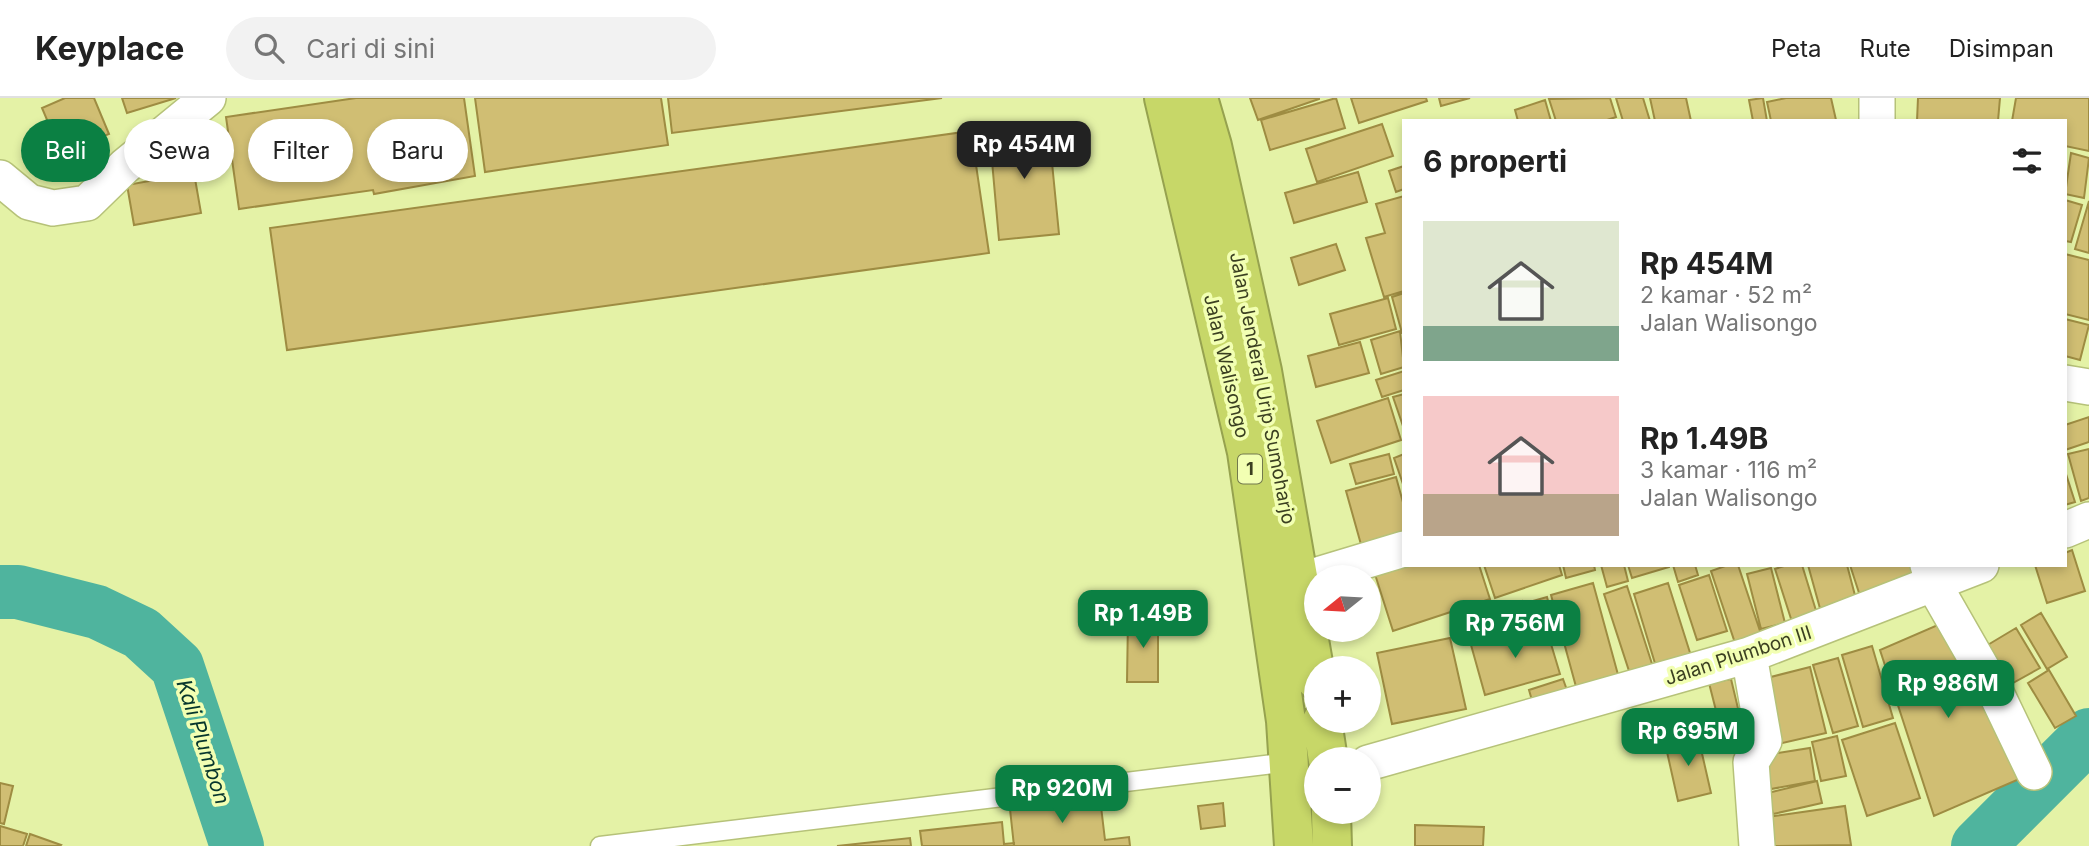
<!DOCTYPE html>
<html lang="id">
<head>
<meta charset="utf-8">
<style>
  :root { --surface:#fff; --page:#f2f2f2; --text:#222; --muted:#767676; --line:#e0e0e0; --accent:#0b8043 }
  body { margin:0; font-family:Inter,sans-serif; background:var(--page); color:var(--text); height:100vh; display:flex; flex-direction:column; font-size:26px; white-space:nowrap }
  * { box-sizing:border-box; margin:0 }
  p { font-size:23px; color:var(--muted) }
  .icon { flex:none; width:38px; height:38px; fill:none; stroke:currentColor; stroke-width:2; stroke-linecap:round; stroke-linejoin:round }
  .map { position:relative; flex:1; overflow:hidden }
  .panel { position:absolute; left:1402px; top:21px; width:665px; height:448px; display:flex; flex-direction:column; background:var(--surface); border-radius:0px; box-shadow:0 4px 10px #0003 }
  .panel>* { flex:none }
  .guide { position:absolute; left:21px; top:21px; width:665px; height:63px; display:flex; gap:14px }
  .needle { width:46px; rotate:252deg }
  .buttons { position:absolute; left:1304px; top:467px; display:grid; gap:14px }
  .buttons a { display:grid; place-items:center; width:77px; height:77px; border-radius:50%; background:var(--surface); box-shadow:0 4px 10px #0003; font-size:35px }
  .price { position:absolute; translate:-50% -60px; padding:0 16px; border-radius:14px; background:var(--accent); color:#fff; font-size:23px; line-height:46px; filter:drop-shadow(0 2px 4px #0008) }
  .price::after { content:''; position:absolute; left:50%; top:42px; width:21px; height:16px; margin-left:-10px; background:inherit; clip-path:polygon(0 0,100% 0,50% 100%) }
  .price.current { background:#222; color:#fff }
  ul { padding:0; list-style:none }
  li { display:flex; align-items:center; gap:21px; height:175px; padding:0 21px }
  li span { display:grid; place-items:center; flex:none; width:196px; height:140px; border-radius:0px; color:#555 }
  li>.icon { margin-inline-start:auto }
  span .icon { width:84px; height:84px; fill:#fffc; stroke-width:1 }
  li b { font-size:30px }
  h2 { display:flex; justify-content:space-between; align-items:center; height:84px; padding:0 21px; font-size:30px }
  .chip { padding:0 24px; border-radius:32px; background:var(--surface); box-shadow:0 4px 10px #0003; font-size:24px; line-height:63px }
  .chip.current { background:var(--accent); color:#fff }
  header { display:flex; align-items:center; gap:42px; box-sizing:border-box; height:98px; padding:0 35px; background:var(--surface); border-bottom:2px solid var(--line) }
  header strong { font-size:33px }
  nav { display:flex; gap:38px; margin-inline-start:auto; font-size:24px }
  .search { width:490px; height:63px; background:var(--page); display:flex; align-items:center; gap:18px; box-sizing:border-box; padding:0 24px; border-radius:38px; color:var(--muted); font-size:26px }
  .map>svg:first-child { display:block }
</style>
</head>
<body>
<header>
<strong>Keyplace</strong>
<div class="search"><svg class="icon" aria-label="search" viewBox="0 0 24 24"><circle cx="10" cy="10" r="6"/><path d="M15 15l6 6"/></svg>Cari di sini</div>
<nav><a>Peta</a><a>Rute</a><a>Disimpan</a></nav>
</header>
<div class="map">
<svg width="2089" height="748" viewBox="0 0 2089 748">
  <rect width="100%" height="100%" fill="#e4f2a6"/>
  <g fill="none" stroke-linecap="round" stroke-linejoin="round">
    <path stroke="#4fb49e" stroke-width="54" d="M0 494H18L97 514 141 535 177 568 237 748
      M1978 748 2089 637"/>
  </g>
  <path fill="#d0be73" stroke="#9e8c42" stroke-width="2" d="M65 0H94L109 36 61 55 42 10Z
    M122 0H176L127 15Z
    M464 0 475 78 374 96 373 92 239 111 226 19 356 0Z
    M475 0H661L668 47 485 74Z
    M668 0H942L672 35Z
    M1250 0H1319V1L1258 22Z
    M1336 0 1345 30 1270 52 1261 22Z
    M1351 0H1426L1427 3 1359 25Z
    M1439 0H1470L1441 8Z
    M1610 0 1616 19 1604 23H1556L1549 1Z
    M1616 0H1643L1650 23H1623Z
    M1650 0H1686L1691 23H1655Z
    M1763 0 1767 23H1753L1749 2Z
    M1786 0H1831L1836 22 1771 23 1767 4Z
    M1918 0H2000L1998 23H1917Z
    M2016 0H2089V53L2065 48V23H2012Z
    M1545 2 1551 23H1518L1515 12Z
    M1048 24 1059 136 999 142 989 29Z
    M1382 26 1393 58 1317 84 1306 51Z
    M971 33 989 155 287 252 270 130Z
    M2071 55 2089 60 2084 100 2065 96Z
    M1404 68V91L1396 94 1389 73Z
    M1358 74 1367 104 1294 125 1285 95Z
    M194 75 201 115 134 127 127 87Z
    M1404 98V193L1384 199 1366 140 1385 135 1376 106Z
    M2065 102 2082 107 2071 144 2065 143Z
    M2089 103V155L2075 151Z
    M1336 146 1345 172 1299 187 1291 160Z
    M2065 156 2089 162V222L2065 216Z
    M1404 195V235H1402L1392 199Z
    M1388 200 1396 231 1339 247 1330 216Z
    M2065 221 2089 227 2080 262 2065 258Z
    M1400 233 1404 269 1381 276 1371 242Z
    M1360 244 1369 275 1316 289 1308 258Z
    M1404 273V292L1382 299 1376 282Z
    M1404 296V331L1393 299Z
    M1388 300 1401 342 1331 365 1317 323Z
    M2089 319V344L2065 352V327Z
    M2089 351V400L2081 403 2068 356Z
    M1389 356 1394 376 1356 386 1350 366Z
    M1404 356V389L1394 360Z
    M2065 373 2075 404 2065 407Z
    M1396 379 1404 408V438L1362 450 1346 393Z
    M2072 452 2085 493 2047 505 2035 467H2065V455Z
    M1404 467H1479L1490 501 1393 533 1373 470Z
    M1484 467H1559L1562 477 1495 500Z
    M1563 467H1594L1595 472 1566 480Z
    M1601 467H1624L1628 483 1607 489Z
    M1628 467H1669V469L1632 480Z
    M1673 467H1695L1698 477 1678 484Z
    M1728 467H1738L1763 542 1737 551 1711 473Z
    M1787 467H1802L1818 519 1793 527 1775 471Z
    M1808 467H1847L1857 505 1821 514Z
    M1850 467H1911L1916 483 1861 501Z
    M1771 470 1785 525 1761 531 1747 476Z
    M1709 477 1727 533 1697 542 1679 487Z
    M1593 485 1620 584 1578 596 1551 497Z
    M1668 485 1692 561 1657 572 1634 496Z
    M1627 488 1653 569 1630 576 1604 496Z
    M1547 499 1553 522 1532 527 1526 505Z
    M1522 503 1528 529 1489 538 1483 512Z
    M2041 515 2067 559 2047 571 2021 527Z
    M1128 520H1158V584H1127Z
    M1947 523 2024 679 1934 718 1880 552Z
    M1545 526 1560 576 1485 597 1471 547Z
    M2016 530 2040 570 2004 590 1981 551Z
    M1450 540 1466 611 1392 626 1377 555Z
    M1872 548 1893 620 1863 629 1842 557Z
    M1838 560 1858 628 1833 635 1813 567Z
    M1810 569 1826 635 1774 647 1759 582Z
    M2049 572 2076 618 2055 630 2028 585Z
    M1563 581 1568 595 1533 606 1529 592Z
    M1731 581 1746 644 1725 648 1709 585Z
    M1895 625 1920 700 1867 718 1842 642Z
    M1698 638 1711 695 1678 703 1665 645Z
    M1837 638 1846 678 1821 683 1812 644Z
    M1810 650 1815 683 1771 691 1765 657Z
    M1817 683 1822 705 1773 716 1768 695Z
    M0 685 13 688 4 726 0 725Z
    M1100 700 1105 742 1129 739 1130 748H1014L1010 711Z
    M1223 705 1225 728 1201 731 1198 708Z
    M1845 708 1851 747 1771 748 1767 719Z
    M1002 724 1004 746 1014 745V748H922L920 733Z
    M1415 727 1484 729 1483 748H1415Z
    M0 728 27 736 23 748H0Z
    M30 736 61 747 60 748H26Z
    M910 740 911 748H837Z"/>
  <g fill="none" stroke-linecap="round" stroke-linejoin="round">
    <defs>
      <path id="lane" d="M600 748 1290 664"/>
      <path id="street" d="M1877 0V23
        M0 80 29 104 53 110 87 105 125 68 208 0
        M2065 285 2089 289
        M2065 432 2089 422
        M1928 467 1934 487 1997 597 2034 674
        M1301 482 1404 451
        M1749 557 1764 643 1751 664 1757 748
        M1368 665 1749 557 1981 467"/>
      <path id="highway" d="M1164 0 1247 354 1286 623 1294 748
        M1198 0 1212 48 1262 273 1316 582
        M1322 623 1328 662
        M1331 714 1332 748"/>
    </defs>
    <use href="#lane" stroke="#b6c279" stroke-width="21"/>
    <use href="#street" stroke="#b6c279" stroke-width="38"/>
    <use href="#highway" stroke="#96a24f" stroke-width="42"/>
    <use href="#lane" stroke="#fff" stroke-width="18"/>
    <use href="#street" stroke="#fff" stroke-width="35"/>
    <use href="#highway" stroke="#c7d768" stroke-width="38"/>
  </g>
  <g text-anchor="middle" stroke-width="7" stroke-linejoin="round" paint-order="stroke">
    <rect fill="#f2ffb3" stroke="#72794d" stroke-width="2" x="1238" y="356.5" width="24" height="29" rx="5"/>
    <g font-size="18" font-weight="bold" fill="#3b4021">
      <text x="1250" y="377">1</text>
    </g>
    <g font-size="19" fill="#3b4021" stroke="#f2ffb3">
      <text transform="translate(1227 268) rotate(77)" y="7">Jalan Walisongo</text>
      <text transform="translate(1263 290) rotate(79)" y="7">Jalan Jenderal Urip Sumoharjo</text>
      <text transform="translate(1738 557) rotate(-18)" y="7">Jalan Plumbon III</text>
    </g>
    <g font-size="21" font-style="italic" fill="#06362d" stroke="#f2ffb3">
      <text transform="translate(203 644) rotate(72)" y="7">Kali Plumbon</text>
    </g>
  </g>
</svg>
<div class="buttons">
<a><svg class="needle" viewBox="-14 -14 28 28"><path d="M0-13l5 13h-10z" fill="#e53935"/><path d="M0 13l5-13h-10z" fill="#767676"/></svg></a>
<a>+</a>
<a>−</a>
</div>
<b class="price current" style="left:1024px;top:83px">Rp 454M</b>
<b class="price" style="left:1143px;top:552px">Rp 1.49B</b>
<b class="price" style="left:1515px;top:562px">Rp 756M</b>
<b class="price" style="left:1948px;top:622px">Rp 986M</b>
<b class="price" style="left:1688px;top:670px">Rp 695M</b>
<b class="price" style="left:1062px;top:727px">Rp 920M</b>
<div class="guide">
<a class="chip current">Beli</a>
<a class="chip">Sewa</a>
<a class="chip">Filter</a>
<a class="chip">Baru</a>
</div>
<section class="panel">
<h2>6 properti<svg class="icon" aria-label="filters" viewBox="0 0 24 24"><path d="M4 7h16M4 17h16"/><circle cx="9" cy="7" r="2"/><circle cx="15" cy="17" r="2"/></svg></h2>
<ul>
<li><span style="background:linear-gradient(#dfe7d0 75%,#7fa58c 0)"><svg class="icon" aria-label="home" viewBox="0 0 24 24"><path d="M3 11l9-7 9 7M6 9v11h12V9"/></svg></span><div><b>Rp 454M</b><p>2 kamar · 52 m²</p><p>Jalan Walisongo</p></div></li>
<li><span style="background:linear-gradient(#f6c9c9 70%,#b9a48a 0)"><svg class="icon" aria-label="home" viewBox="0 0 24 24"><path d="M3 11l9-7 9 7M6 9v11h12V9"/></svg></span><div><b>Rp 1.49B</b><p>3 kamar · 116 m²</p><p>Jalan Walisongo</p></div></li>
</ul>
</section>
</div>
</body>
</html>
